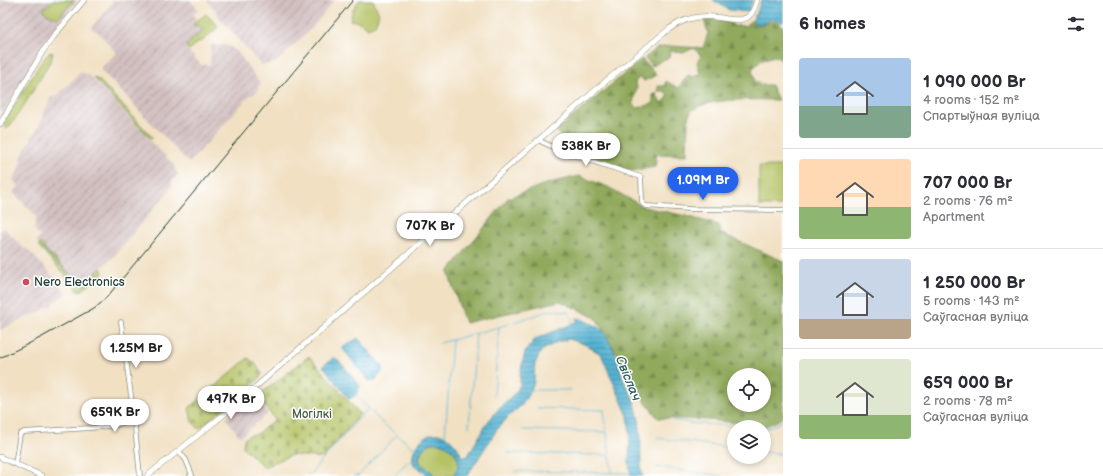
<!DOCTYPE html>
<html lang="en">
<head>
<meta charset="utf-8">
<style>
  :root { --surface:#fff; --page:#f7f7f7; --text:#2b2b33; --muted:#7c7c81; --line:#e1e1e2; --accent:#2563eb }
  body { margin:0; font-family:"Balsamiq Sans",sans-serif; background:var(--page); color:var(--text); height:100vh; display:flex; flex-direction:column; font-size:15px; white-space:nowrap }
  * { box-sizing:border-box; margin:0 }
  p { font-size:13px; color:var(--muted) }
  .icon { flex:none; width:22px; height:22px; fill:none; stroke:currentColor; stroke-width:2; stroke-linecap:round; stroke-linejoin:round }
  .map { position:relative; flex:1; overflow:hidden }
  .sheet { display:flex; flex-direction:column; background:var(--surface); width:320px }
  .sheet>* { flex:none }
  .tools { position:absolute; left:727px; top:368px; display:grid; gap:8px }
  .tools a { display:grid; place-items:center; width:44px; height:44px; border-radius:50%; background:var(--surface); box-shadow:0 2px 6px #0003; font-size:20px }
  .price { position:absolute; translate:-50% -34px; padding:0 9px; border-radius:14px; background:#fff; color:#222; font-size:13px; line-height:26px; filter:drop-shadow(0 1px 2px #0008) }
  .price::after { content:''; position:absolute; left:50%; top:24px; width:12px; height:9px; margin-left:-6px; background:inherit; clip-path:polygon(0 0,100% 0,50% 100%) }
  .price.current { background:var(--accent); color:#fff }
  ul { padding:0; list-style:none }
  li { display:flex; align-items:center; gap:12px; height:100px; padding:0 16px }
  li+li { border-top:1px solid var(--line) }
  li span { display:grid; place-items:center; flex:none; width:112px; height:80px; border-radius:4px; color:#555 }
  li>.icon { margin-inline-start:auto }
  span .icon { width:48px; height:48px; fill:#fffc; stroke-width:1 }
  li b { font-size:17px }
  h2 { display:flex; justify-content:space-between; align-items:center; height:48px; padding:0 16px; font-size:17px }
  main { display:flex; flex:1; min-height:0 }
  .map>svg:first-child { display:block }
</style>
</head>
<body>
<main>
<div class="map">
<svg width="783" height="476" viewBox="0 0 783 476">
  <defs>
    <pattern id="industrial-furrows" width="10" height="10" patternUnits="userSpaceOnUse"><rect width="10" height="10" fill="#d2bfc0"/><path d="M-1 1l2-2M0 10L10 0M9 11l2-2" fill="none" stroke="#aa9c9d"/></pattern>
    <pattern id="forest-firs" width="22" height="20" patternUnits="userSpaceOnUse"><rect width="22" height="20" fill="#90a95b"/><path d="M5 1l3.5 6h-7zM16 11l3.5 6h-7z" fill="#758b4c"/></pattern>
    <pattern id="cemetery-stones" width="16" height="16" patternUnits="userSpaceOnUse"><rect width="16" height="16" fill="#b5c366"/><path d="M2 7V4a2 2 0 0 1 4 0v3zM10 15v-3a2 2 0 0 1 4 0v3z" fill="#93a055"/></pattern>
    <pattern id="water-rules" width="6" height="5" patternUnits="userSpaceOnUse"><rect width="6" height="5" fill="#54b2d2"/><path d="M0 2.5h6" fill="none" stroke="#4592ab"/></pattern>
  </defs>
  <rect width="100%" height="100%" fill="#fff"/>
  <filter id="ink" filterUnits="userSpaceOnUse"><feTurbulence type="fractalNoise" baseFrequency=".025" numOctaves="2"/><feDisplacementMap in="SourceGraphic" scale="8" xChannelSelector="R" yChannelSelector="G"/><feConvolveMatrix kernelMatrix="1 2 1 2 8 2 1 2 1" color-interpolation-filters="sRGB"/></filter>
  <filter id="wash" filterUnits="userSpaceOnUse"><feTurbulence type="fractalNoise" baseFrequency=".012" numOctaves="4" result="noise"/><feDisplacementMap in="SourceGraphic" scale="16" xChannelSelector="R" yChannelSelector="G"/><feGaussianBlur stdDeviation="0.9" result="paint"/><feColorMatrix in="noise" values="0 0 0 0 0 0 0 0 0 0 0 0 0 0 0 0 0 1.4 0 .05"/><feComposite in="paint" operator="in"/></filter>
  <g filter="url(#wash)">
    <rect width="100%" height="100%" fill="#f1e0c2"/>
    <path fill="url(#industrial-furrows)" d="M0 0H78L58 23 0 118Z
      M114 0H190L199 10 193 14 208 32 187 49 201 65H210L211 45 230 46 238 53 261 84 258 87 259 89 253 95 251 94 189 163 100 69 117 53 99 33 91 28Z
      M207 0H334L311 29 304 35 276 63 261 65 217 15 218 14Z
      M83 72 86 75 88 74 94 80 149 138V140L173 164 178 175 171 182 172 184 171 186 172 187 114 256 79 288 36 241 40 237 33 228 35 226 36 216 13 192 19 186 13 180 21 165 20 163 23 153 44 117 43 115 51 97H56L79 74Z
      M4 228 24 249 26 248 56 279 51 285 53 286 57 282 67 293 54 302 53 306 49 307 0 330V231Z
      M254 395 268 413 240 437 226 418Z"/>
    <path fill="#b5c366" stroke="#6a804d" d="M54 0H74L58 18 47 14 43 9Z
      M359 0H373L379 14 375 25 368 28 359 22 350 20 353 10Z
      M206 14 218 26 216 29 201 42 200 41 189 50 186 46 203 30 198 25 194 27 193 24Z
      M50 52 53 53 51 60C44 72 14 125 6 129L3 124 41 62Z
      M93 77 100 81 153 138 151 139Z
      M759 166H783V206H759Z
      M41 243 52 257 51 254 77 281 53 257 76 283 83 276 87 281 101 268 103 273 83 290 77 291 76 288 81 290 99 273 80 289 77 288 38 246 39 245 59 266 39 244Z
      M437 442C447 444 459 453 458 465 458 469 454 473 452 476H434L433 473 420 463C417 452 427 443 437 442Z"/>
    <path fill="url(#forest-firs)" stroke="#587348" fill-rule="evenodd" d="M712 19 731 23 734 26H748V23L752 20V22C760 27 764 25 771 21L780 23 783 26V61L774 56 762 60 752 69 755 82 763 85H771L778 100C759 100 697 96 689 115 687 120 688 148 687 155L657 154 655 167 631 171 570 152 567 143 556 131 642 59 657 75 644 81 640 77 635 82 637 87 633 103 637 108 653 104V95L656 93 661 104 668 97 665 91H658V86H664L666 81 678 88 688 75 693 77 700 74 697 62 701 56 694 48 683 53 670 50 669 58 662 60 653 66 645 58 657 48 669 46 703 48 708 33 704 20Z
      M579 176 608 187 644 207 686 216 719 225 720 233 783 261V418L766 426 709 420 658 418 645 402 596 318 560 301 465 323 448 272 508 198 545 184ZM734 375H764V405H734Z"/>
    <path fill="url(#cemetery-stones)" stroke="#6a804d" d="M309 356 360 414 323 458 292 455 264 467 243 447 244 439 250 435 257 434 275 420 258 396Z
      M248 358 255 363 262 374 260 378 199 429 192 422 189 408Z"/>
    <path fill="url(#water-rules)" stroke="#3a7883" d="M713 0H753L749 12 729 10Z
      M761 0H783V22L771 19C764 24 760 27 753 21L754 15H756Z
      M576 318C581 318 583 319 587 322 590 324 595 324 598 327 612 336 619 367 624 381 625 385 629 388 630 392 636 404 639 417 640 430 642 445 639 461 643 476H631L629 463 630 434 628 416 601 354 584 344 569 339 557 342 541 351 535 364 534 382 531 390 522 405 508 417 496 431 467 476H452C454 473 458 469 458 465 461 447 425 429 419 459 421 468 431 468 434 476H427L426 473 414 465C411 457 413 451 418 444 434 423 455 437 462 457H467L487 423 501 406 515 393 520 385V374L525 352 535 339 577 322Z
      M358 338 383 367V371L374 381H369L342 348Z
      M334 357 341 363 360 386 356 395 349 399 323 366Z"/>
    <g fill="none" stroke-linecap="round" stroke-linejoin="round">
      <path stroke="#54b2d2" stroke-width="1" d="M440 343 499 327 551 310 569 312 572 318 571 325
        M531 390H571
        M356 395 381 422 415 449
        M494 396 499 327
        M537 408 604 410 612 473
        M673 420 691 423 748 427
        M469 427 476 334
        M764 428H768L783 421
        M523 430 606 432
        M445 437 452 340
        M657 438 734 448
        M764 452 783 454
        M508 453 609 455
        M657 467 722 476
        M515 471 631 473
        M308 476 368 408
        M353 476H358
        M358 476 396 436
        M394 476 407 462 413 461"/>
    </g>
  </g>
  <g filter="url(#ink)">
    <g fill="none" stroke-linecap="round" stroke-linejoin="round">
      <defs>
        <path id="minor" d="M538 140 563 152 641 177 642 201 643 204 646 206 690 209 783 210
          M121 322 134 418 140 476
          M179 451 186 460 192 475 190 476
          M15 464 20 434 24 432 91 428 117 425 134 418"/>
        <path id="major" d="M0 124 43 51 57 32 84 0
          M0 457 42 476
          M147 476 227 412 606 81 669 29C685 17 702 14 722 18 728 19 737 21 743 19 752 17 755 7 757 0"/>
      </defs>
      <use href="#minor" stroke="#888e7b" stroke-width="5.5"/>
      <use href="#major" stroke="#888e7b" stroke-width="6"/>
      <use href="#minor" stroke="#fff" stroke-width="4"/>
      <use href="#major" stroke="#fff" stroke-width="5"/>
      <path stroke="#1f3d34" stroke-width="1" d="M0 358 42 337 94 308 107 297 353 0"/>
    </g>
  </g>
  <circle fill="#d1495b" stroke="#fff" stroke-width="1.5" cx="26" cy="282" r="4"/>
  <g text-anchor="middle" stroke-width="3" stroke-linejoin="round" paint-order="stroke">
    <g font-size="12" fill="#1f3d34" stroke="#fff" text-anchor="start">
      <text x="34" y="286">Nero Electronics</text>
    </g>
    <g font-size="12" fill="#445e40" stroke="#fff">
      <text x="312" y="418">Могілкі</text>
    </g>
    <g font-size="13" font-style="italic" fill="#2f6063" stroke="#fff">
      <text transform="translate(629 378) rotate(68)" y="5">Свіслач</text>
    </g>
  </g>
</svg>
<div class="tools">
<a><svg class="icon" aria-label="locate" viewBox="0 0 24 24"><circle cx="12" cy="12" r="6"/><path d="M12 2v4M12 18v4M2 12h4M18 12h4"/></svg></a>
<a><svg class="icon" aria-label="layers" viewBox="0 0 24 24"><path d="M12 4l9 5-9 5-9-5zM3 14l9 5 9-5"/></svg></a>
</div>
<b class="price" style="left:586px;top:167px">538K Br</b>
<b class="price current" style="left:703px;top:201px">1.09M Br</b>
<b class="price" style="left:430px;top:247px">707K Br</b>
<b class="price" style="left:136px;top:369px">1.25M Br</b>
<b class="price" style="left:231px;top:420px">497K Br</b>
<b class="price" style="left:115px;top:433px">659K Br</b>
</div>
<section class="sheet">
<h2>6 homes<svg class="icon" aria-label="filters" viewBox="0 0 24 24"><path d="M4 7h16M4 17h16"/><circle cx="9" cy="7" r="2"/><circle cx="15" cy="17" r="2"/></svg></h2>
<ul>
<li><span style="background:linear-gradient(#a9c7e8 60%,#7fa58c 0)"><svg class="icon" aria-label="home" viewBox="0 0 24 24"><path d="M3 11l9-7 9 7M6 9v11h12V9"/></svg></span><div><b>1 090 000 Br</b><p>4 rooms · 152 m²</p><p>Спартыўная вуліца</p></div></li>
<li><span style="background:linear-gradient(#ffd9b3 60%,#8fb573 0)"><svg class="icon" aria-label="home" viewBox="0 0 24 24"><path d="M3 11l9-7 9 7M6 9v11h12V9"/></svg></span><div><b>707 000 Br</b><p>2 rooms · 76 m²</p><p>Apartment</p></div></li>
<li><span style="background:linear-gradient(#c9d6e8 75%,#b9a48a 0)"><svg class="icon" aria-label="home" viewBox="0 0 24 24"><path d="M3 11l9-7 9 7M6 9v11h12V9"/></svg></span><div><b>1 250 000 Br</b><p>5 rooms · 143 m²</p><p>Саўгасная вуліца</p></div></li>
<li><span style="background:linear-gradient(#dfe7d0 70%,#8fb573 0)"><svg class="icon" aria-label="home" viewBox="0 0 24 24"><path d="M3 11l9-7 9 7M6 9v11h12V9"/></svg></span><div><b>659 000 Br</b><p>2 rooms · 78 m²</p><p>Саўгасная вуліца</p></div></li>
</ul>
</section>
</main>
</body>
</html>
